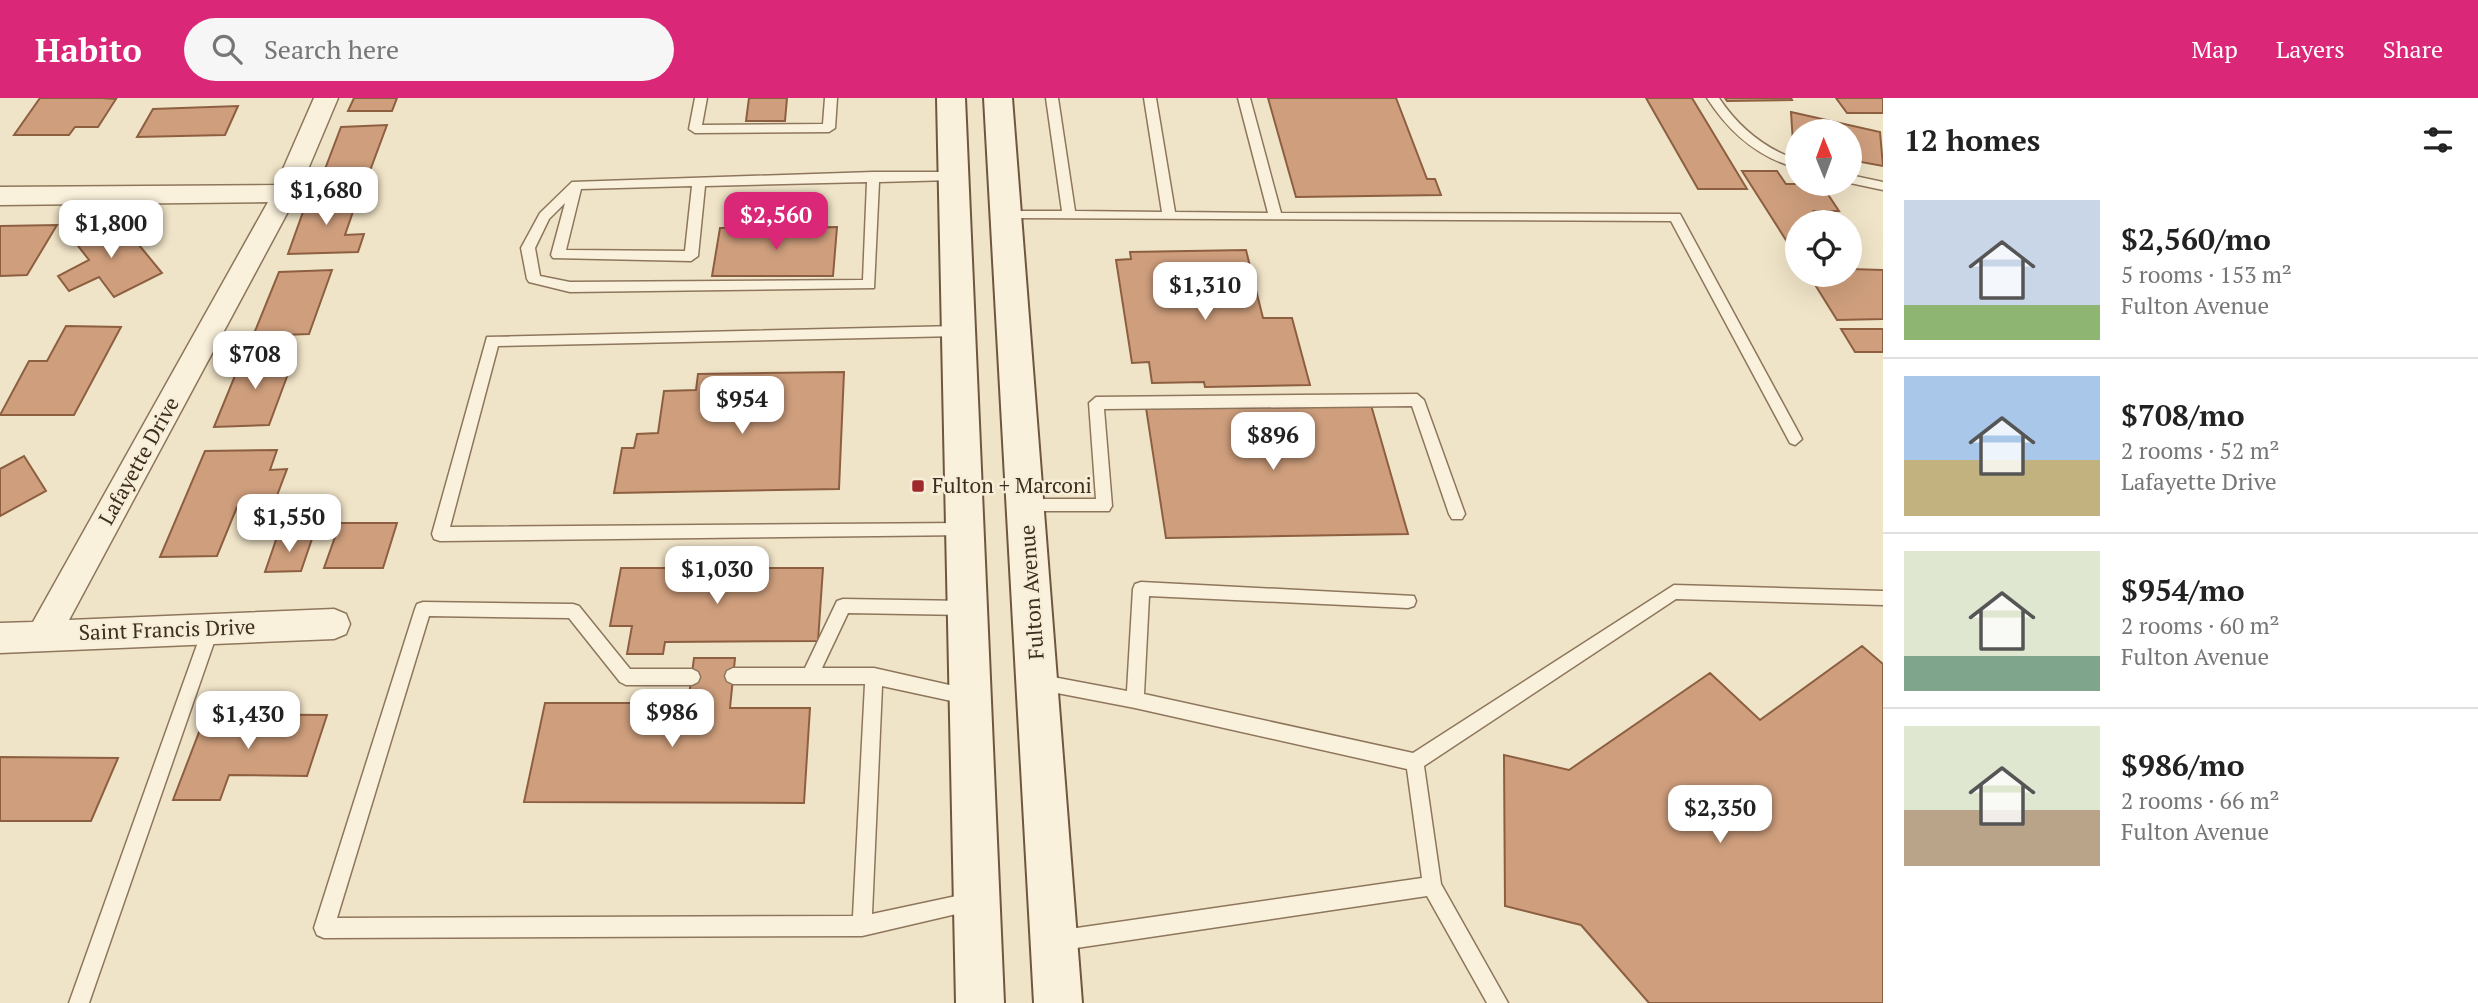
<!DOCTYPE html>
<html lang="en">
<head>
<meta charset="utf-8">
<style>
  :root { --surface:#fff; --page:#f6f6f6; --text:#222; --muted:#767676; --line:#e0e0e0; --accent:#db2777 }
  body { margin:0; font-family:"PT Serif",serif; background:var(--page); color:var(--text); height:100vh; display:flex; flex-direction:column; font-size:26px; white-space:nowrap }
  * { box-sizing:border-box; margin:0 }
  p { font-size:23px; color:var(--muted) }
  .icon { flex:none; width:38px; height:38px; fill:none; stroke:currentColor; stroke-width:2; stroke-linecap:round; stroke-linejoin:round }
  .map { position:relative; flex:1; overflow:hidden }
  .side { display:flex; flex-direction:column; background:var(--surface); width:595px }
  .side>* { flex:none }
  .needle { width:46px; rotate:359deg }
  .tools { position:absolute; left:1785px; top:21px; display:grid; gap:14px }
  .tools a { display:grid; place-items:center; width:77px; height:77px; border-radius:50%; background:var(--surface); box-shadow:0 7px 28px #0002; font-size:35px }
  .price { position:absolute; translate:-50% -60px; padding:0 16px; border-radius:14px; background:#fff; color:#222; font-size:23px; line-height:46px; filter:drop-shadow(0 2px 4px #0008) }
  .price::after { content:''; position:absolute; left:50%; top:42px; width:21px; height:16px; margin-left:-10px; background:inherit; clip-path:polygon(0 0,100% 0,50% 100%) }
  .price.active { background:var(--accent); color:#fff }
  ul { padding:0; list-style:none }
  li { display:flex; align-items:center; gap:21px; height:175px; padding:0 21px }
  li+li { border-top:2px solid var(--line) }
  li span { display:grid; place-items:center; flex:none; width:196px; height:140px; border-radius:0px; color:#555 }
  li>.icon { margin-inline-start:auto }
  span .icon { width:84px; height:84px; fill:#fffc; stroke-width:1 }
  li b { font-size:30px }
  h2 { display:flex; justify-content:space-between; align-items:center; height:84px; padding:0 21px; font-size:30px }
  header { display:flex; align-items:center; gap:42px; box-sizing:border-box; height:98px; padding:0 35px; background:var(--accent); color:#fff }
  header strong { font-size:33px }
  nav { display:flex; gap:38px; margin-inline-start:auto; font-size:24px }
  .search { width:490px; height:63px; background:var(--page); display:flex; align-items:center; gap:18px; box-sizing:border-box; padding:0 24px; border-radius:38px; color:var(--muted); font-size:26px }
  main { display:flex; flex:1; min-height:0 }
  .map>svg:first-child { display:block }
</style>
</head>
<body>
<header>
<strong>Habito</strong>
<div class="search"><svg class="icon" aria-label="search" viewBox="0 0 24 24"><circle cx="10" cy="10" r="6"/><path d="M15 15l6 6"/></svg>Search here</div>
<nav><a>Map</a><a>Layers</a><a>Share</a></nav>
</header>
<main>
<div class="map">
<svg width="1883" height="905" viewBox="0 0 1883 905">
  <rect width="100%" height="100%" fill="#f0e4c8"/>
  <path fill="#cf9f7d" stroke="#8d5f41" stroke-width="2" d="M40 0H102L116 1 98 29H75L69 37H14Z
    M354 0H397L392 13H348Z
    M749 0H787L785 23H746Z
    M1268 0H1396L1427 81H1435L1441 97 1296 99Z
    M1646 0H1692L1747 91H1698Z
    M1725 0H1791L1792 2 1727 3Z
    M1836 0H1883V15H1847Z
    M238 8 225 37 137 39 153 11Z
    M1791 14 1880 34 1883 68 1850 62V33H1797V45H1793Z
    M387 27 368 78 322 79 341 29Z
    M1742 73H1777L1786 86H1821L1839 113H1814L1819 120 1841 119 1845 124H1797V149L1791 150Z
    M358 99 345 137 364 136 358 154 288 156 308 100Z
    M116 119 162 175 114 199 99 179 69 193 58 178 89 162 72 140Z
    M57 127 27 177 0 178V128Z
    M837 129 833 178H712L720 130Z
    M1246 152 1263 220H1292L1310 287 1205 289 1204 284 1152 285 1149 264 1132 265 1116 162 1131 161 1130 154Z
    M1850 171 1883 172V221L1837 222 1809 177H1850Z
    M332 172 309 236 253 238 279 174Z
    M66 228 121 229 74 317H0L29 263H47Z
    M1841 231H1883V254H1855Z
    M295 257 269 327 214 329 243 258Z
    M844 274 839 391 614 395 622 350H634L637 336 658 335 664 293 696 292 698 276Z
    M1371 307 1408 436 1166 440 1146 310Z
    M277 352 270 372 287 371 273 408 237 409 217 458 160 459 205 353Z
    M24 358 46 393 0 418V371Z
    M340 425H397L383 470H324Z
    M313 438 301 473 265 474 277 439Z
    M621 470H823L818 543 665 544 663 556H627L632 528H610Z
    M1862 548 1883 566V905H1649L1581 827 1505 808 1504 657 1569 672 1710 575 1760 622Z
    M694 560H735L730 610H810L804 705 524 704 545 605H688Z
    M206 616 327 617 307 678 229 677 220 702H173Z
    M0 659 118 660 91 723H0Z"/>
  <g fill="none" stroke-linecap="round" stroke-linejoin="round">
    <defs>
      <path id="lane" d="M695 0H707L702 27 823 26 825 0H837L835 30 829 34 695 35 689 31Z
        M1046 0H1058L1075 113 1162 114 1144 0H1156L1175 114 1268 115 1238 0H1250L1281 115 1680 116 1802 341 1795 347 1790 345 1671 123 1002 120V114L1006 113H1062Z
        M1707 0H1719C1739 30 1764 50 1797 62V70C1757 59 1729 34 1707 0Z
        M873 74H953L959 78 953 82 879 84 874 190 570 194 529 184 527 181 521 150 540 115 572 84ZM867 84 863 182 570 184 540 178 535 150 549 121 565 105 551 157 553 160 691 163 698 158 705 88ZM692 88 685 153 566 152 581 91Z
        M1850 77 1883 84V92L1850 85Z
        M958 228 965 233 958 238 498 248 450 429 963 425 969 427 971 432 969 437 440 443 434 441 432 436 487 239Z
        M1417 296 1424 302 1465 416 1462 421H1452L1449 416 1412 308 1104 311 1112 408 1109 413H1026L1021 412 1018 407 1021 402 1026 401H1096L1089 305 1096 299Z
        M1141 484 1414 498 1416 503 1414 508 1408 510 1149 498 1144 596 1413 655 1674 487 1883 493V507L1676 501 1424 668 1441 786 1508 905H1487L1427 798 1056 853 1049 850 1046 843 1049 836 1056 833 1422 780 1407 671 1135 610 1031 590 1029 584 1031 578 1037 576 1127 593 1133 491 1135 486Z
        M843 501 966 503 972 505 974 510 972 515 966 517 848 515 822 570H874L976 593 979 599 976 605 970 607 882 588 872 816 975 794 982 796 984 803 982 810 862 838 324 840 317 837 314 830 415 511 417 506 423 504 573 506 579 508 630 571H692L698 574 700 579 698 584 692 587H626L620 584 569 520 429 518 337 820 853 818 865 586H733L727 583 725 578 727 573 733 570H805L837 503Z
        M211 523 217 525 219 530 89 905H69L203 530 205 525Z"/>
      <path id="street" d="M314 0H338L298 95 69 522 334 511 346 516 350 526 346 536 334 541 0 555V525L33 524 268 104 0 107V89L276 87Z"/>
      <path id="secondary" d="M937 0H965L1004 905H956Z
        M984 0H1012L1082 905H1034Z"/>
    </defs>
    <use href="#lane" stroke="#8d765c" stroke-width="3"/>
    <use href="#street" stroke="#8d765c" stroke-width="3"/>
    <use href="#secondary" stroke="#6f573f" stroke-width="4"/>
    <use href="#lane" fill="#faf1dc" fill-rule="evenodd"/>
    <use href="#street" fill="#faf1dc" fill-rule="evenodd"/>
    <use href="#secondary" fill="#faf1dc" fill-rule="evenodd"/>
  </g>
  <rect fill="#9e2a2b" stroke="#f7eed8" stroke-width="2.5" x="911" y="381" width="14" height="14" rx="3.5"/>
  <g text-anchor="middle" stroke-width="5" stroke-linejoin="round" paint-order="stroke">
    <g font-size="21" fill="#3d2e20" stroke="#f7eed8">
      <text transform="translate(139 363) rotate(-61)" y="7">Lafayette Drive</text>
      <text transform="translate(1032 494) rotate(-94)" y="7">Fulton Avenue</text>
      <text transform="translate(167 532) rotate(-2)" y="7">Saint Francis Drive</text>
    </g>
    <g font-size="21" fill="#3d2e20" stroke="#f7eed8" text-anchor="start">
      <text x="932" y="395">Fulton + Marconi</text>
    </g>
  </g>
</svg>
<div class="tools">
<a><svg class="needle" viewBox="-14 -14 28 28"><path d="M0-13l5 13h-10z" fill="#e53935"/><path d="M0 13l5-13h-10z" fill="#767676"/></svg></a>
<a><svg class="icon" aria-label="locate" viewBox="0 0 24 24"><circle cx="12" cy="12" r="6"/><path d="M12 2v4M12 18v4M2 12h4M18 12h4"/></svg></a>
</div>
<b class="price" style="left:326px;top:129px">$1,680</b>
<b class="price active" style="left:776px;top:154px">$2,560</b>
<b class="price" style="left:111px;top:162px">$1,800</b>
<b class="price" style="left:1205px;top:224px">$1,310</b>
<b class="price" style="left:255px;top:293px">$708</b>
<b class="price" style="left:742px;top:338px">$954</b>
<b class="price" style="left:1273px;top:374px">$896</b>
<b class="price" style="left:289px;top:456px">$1,550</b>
<b class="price" style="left:717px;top:508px">$1,030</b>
<b class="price" style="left:672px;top:651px">$986</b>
<b class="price" style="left:248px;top:653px">$1,430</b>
<b class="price" style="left:1720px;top:747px">$2,350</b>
</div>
<section class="side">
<h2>12 homes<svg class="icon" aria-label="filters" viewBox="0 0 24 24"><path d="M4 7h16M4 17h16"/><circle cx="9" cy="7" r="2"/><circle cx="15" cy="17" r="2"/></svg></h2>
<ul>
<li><span style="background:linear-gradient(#c9d6e8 75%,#8fb573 0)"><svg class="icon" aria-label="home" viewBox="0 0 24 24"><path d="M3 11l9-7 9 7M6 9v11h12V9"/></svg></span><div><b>$2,560/mo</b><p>5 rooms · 153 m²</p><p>Fulton Avenue</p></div></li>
<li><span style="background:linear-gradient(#a9c7e8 60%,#c2b280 0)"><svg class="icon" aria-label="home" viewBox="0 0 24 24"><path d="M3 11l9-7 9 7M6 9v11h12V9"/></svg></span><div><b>$708/mo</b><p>2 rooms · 52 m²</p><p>Lafayette Drive</p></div></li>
<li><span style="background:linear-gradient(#dfe7d0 75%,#7fa58c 0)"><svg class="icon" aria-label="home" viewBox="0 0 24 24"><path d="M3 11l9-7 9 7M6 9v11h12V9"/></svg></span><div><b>$954/mo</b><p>2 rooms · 60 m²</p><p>Fulton Avenue</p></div></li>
<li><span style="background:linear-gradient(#dfe7d0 60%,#b9a48a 0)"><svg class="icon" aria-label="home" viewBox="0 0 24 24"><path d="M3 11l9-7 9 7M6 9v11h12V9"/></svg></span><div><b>$986/mo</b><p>2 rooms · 66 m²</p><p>Fulton Avenue</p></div></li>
</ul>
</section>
</main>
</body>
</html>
